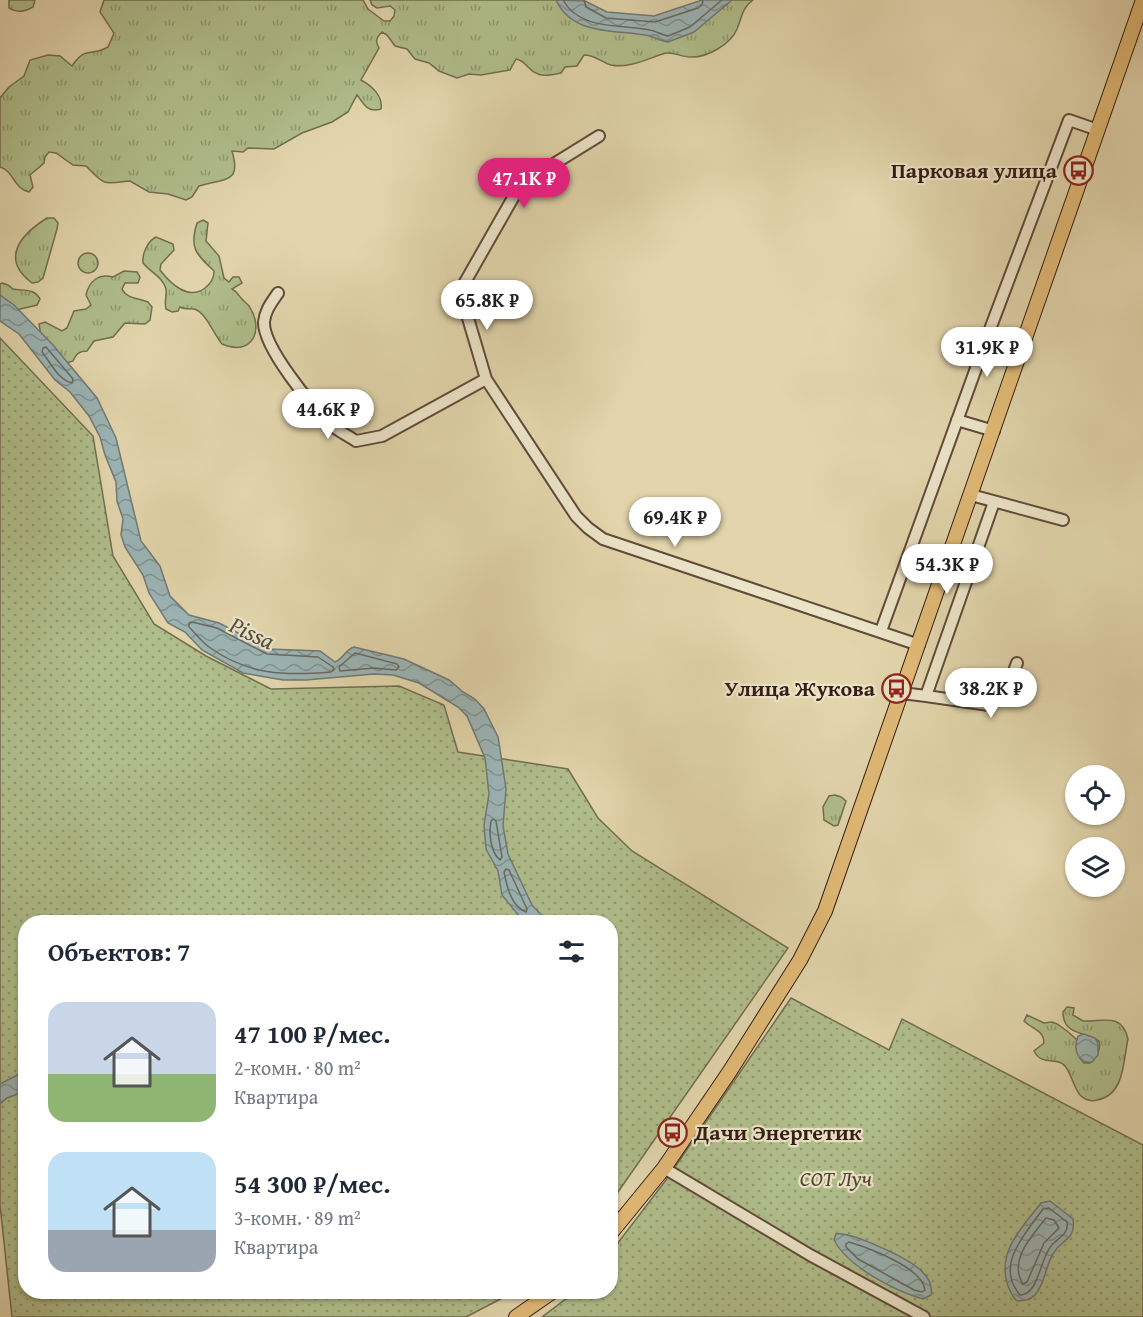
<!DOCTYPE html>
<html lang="ru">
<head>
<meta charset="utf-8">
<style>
  :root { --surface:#fff; --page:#f2f2f3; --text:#1f2937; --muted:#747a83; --accent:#db2777 }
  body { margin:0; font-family:"Gentium Book Plus",serif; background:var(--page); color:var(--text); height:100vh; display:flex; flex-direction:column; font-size:22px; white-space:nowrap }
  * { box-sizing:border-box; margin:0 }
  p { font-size:20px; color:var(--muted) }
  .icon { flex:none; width:33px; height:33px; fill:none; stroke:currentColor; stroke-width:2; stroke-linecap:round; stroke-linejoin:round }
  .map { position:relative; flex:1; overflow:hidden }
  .details { position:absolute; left:18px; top:915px; width:600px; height:384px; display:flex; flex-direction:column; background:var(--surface); border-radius:24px; box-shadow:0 2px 4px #0004 }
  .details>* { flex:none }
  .tools { position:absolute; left:1065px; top:765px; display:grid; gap:12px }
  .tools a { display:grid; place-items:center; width:60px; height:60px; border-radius:50%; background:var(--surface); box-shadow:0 2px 4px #0004; font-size:30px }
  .price { position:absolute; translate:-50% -51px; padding:0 14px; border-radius:21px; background:#fff; color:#222; font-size:20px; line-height:39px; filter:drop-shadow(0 2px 3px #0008) }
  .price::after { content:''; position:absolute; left:50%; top:36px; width:18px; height:14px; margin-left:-9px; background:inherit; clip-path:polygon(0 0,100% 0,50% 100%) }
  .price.current { background:var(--accent); color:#fff }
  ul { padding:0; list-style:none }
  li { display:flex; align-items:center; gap:18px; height:150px; padding:0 30px }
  li span { display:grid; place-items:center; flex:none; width:168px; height:120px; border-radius:18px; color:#555 }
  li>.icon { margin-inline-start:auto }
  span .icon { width:72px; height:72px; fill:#fffc; stroke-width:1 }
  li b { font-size:26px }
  h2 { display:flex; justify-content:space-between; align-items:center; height:72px; padding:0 30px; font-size:26px }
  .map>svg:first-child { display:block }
</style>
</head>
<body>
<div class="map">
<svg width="1143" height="1317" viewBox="0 0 1143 1317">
  <defs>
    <pattern id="grass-tufts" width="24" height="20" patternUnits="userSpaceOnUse" patternTransform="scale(1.5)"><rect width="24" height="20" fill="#b0be8c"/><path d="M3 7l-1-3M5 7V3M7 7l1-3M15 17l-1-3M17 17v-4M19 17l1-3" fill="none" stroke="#909a71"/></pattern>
    <pattern id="garden-dots" width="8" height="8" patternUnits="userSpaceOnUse" patternTransform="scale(1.5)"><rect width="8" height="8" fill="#b0be8c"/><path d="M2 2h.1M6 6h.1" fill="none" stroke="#909a71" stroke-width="1.8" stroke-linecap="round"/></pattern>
    <pattern id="water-waves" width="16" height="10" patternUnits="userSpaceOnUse" patternTransform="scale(1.5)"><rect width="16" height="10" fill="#9bb5b6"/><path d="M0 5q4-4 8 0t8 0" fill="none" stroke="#7f9393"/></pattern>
  </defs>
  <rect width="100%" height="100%" fill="#e2d5ac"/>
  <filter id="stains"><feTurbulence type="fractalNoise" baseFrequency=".00333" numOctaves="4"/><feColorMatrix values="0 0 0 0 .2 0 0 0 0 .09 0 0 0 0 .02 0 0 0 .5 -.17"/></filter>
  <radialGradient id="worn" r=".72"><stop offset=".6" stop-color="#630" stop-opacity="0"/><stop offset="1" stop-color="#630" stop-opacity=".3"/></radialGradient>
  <path fill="url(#grass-tufts)" stroke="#726e50" stroke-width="1.5" d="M9 0H35L33 7C24 12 17 13 9 8Z
    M104 0H363L368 9 384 21H390L394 16 395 10 390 6 377 8 372 5 370 0H556L560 5 635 22 724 0H753C742 8 742 17 737 29 731 44 707 58 690 57 681 57 675 52 666 53 649 58 629 69 611 65 601 62 595 55 584 55L577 66 565 67 561 73C548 76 538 78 528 67 524 63 522 60 516 59L510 70 481 75 469 74 457 78 439 71 429 63 415 59 407 49 395 46 387 35 382 32C376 38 375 41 379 48L361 80C372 86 383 96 381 109 367 113 364 104 357 95L348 112 332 122 302 133 274 149 248 148 243 152 232 151C242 184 224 178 199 186L192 197 186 200 168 194 149 192 130 181C102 184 106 186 86 166L73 165 56 153 49 152 45 157 44 163 30 175 33 187 29 192C13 188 14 171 0 167V98L9 87 24 76 30 60 48 55 60 56 72 66C86 45 91 57 108 47L114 33 100 12Z
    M47 218H54L58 223 57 229 43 278 38 282 32 283C0 259 20 235 47 218Z
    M203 220 208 223 206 241 219 256 224 278 229 282 233 277H239L242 283 232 289C238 292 238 295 242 299 244 302 247 303 249 306 265 330 252 357 222 344 214 335 206 312 194 309 189 308 185 310 180 307L178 311 172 312 166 309C164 302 167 296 166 289 163 277 150 272 143 263 142 253 148 241 156 237L173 244 174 250 161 264 160 270C170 283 188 301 205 288 211 283 214 279 214 271 196 254 189 248 197 223Z
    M78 263a10 10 0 1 1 20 0a10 10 0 1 1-20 0Z
    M124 271 137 272 140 277 138 283H125L122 289C127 299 138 298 148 302L152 307 150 320 145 324 125 323 113 337 94 341 87 351C79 351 76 354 73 361L67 363 41 336 39 324 45 322 62 331 67 328 74 311 86 309 91 305 86 295C89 281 99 273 113 277Z
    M2 283 8 285 13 289C24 291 34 288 40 299L37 305 16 310 0 301V284Z
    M835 795 841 797 846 801 838 825 834 826 824 820 823 807 829 796Z
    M1067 1007 1074 1008 1073 1015 1083 1021C1102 1022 1122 1012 1128 1039 1123 1061 1125 1095 1097 1100 1090 1102 1085 1100 1080 1095 1073 1086 1072 1075 1065 1066 1057 1056 1042 1067 1034 1051L1044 1043C1044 1030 1032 1029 1024 1021L1027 1015 1044 1023 1052 1022 1057 1024 1067 1031 1077 1040 1080 1058 1084 1063H1090C1097 1055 1101 1051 1099 1041 1086 1031 1063 1036 1063 1012Z"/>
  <path fill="url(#garden-dots)" stroke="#726e50" stroke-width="1.5" d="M0 338 93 436 113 556 154 624 206 656 271 689 399 686 444 705 458 752 568 769 598 818 632 851 788 948 611 1202 610 922H26V1292H514L466 1317H12L0 1205Z
    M791 998 889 1050 902 1019 1143 1145V1317H542L575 1292H610L611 1252 666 1180Z"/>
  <path fill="url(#water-waves)" stroke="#727875" stroke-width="1.5" d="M556 0 585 1 607 12 654 16 702 0H732L694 32 668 42C662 41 656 38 650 36 617 29 573 37 556 0Z
    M0 295 14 305 53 345 97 398 116 438 141 541 160 566 170 596 189 615 219 623 269 649 320 651 335 662C344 658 345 650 354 647L404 659 449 680 463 692 475 699 484 709 498 737 500 749 506 789 503 826 508 854 532 905 548 922H524L502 895 498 871 486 849 484 825 489 794 485 758 467 716 458 707 419 683 393 675 374 674 306 680H283L243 673 202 650 185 632 168 623 149 593 143 575 125 547 121 535 123 519 117 501 116 482 105 455 100 437 89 416 70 392 55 380 19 334 0 321Z
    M1084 1034 1095 1038 1098 1043V1055L1092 1062C1077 1064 1073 1048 1078 1036Z
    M25 1071V1091L7 1098 0 1104V1084Z
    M1050 1201 1073 1219C1076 1239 1064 1238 1055 1251 1045 1264 1046 1283 1035 1295 1030 1300 1025 1301 1017 1301 1012 1297 1011 1292 1008 1286 996 1252 1022 1228 1041 1203Z
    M836 1234C852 1232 905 1257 918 1268 927 1275 933 1284 931 1295L923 1299C895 1291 848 1267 834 1240Z"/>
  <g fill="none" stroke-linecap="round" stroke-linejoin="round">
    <path stroke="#686964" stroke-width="1.5" d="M563 0C580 31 621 24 650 30 656 31 662 35 668 36L690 27 722 0
      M584 0 586 7 606 18 655 22 698 8 702 5 703 0
      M46 347 73 379 72 383C58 380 51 363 42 352L43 348Z
      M192 622 217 628 267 654 318 657 333 667 334 670 331 672C284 676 248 675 209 647 202 642 195 633 189 627V623Z
      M355 653 397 664 399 667 396 670 374 668 340 671 339 667Z
      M493 819 496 821 502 857 500 860C490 852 489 833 491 821Z
      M506 869 509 870 527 909 526 912C511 906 507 887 504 872Z
      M1049 1208 1067 1222C1069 1234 1059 1237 1052 1245 1040 1257 1039 1295 1020 1295 994 1265 1026 1233 1043 1209Z
      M1046 1218 1054 1220 1059 1228 1044 1243 1027 1282 1023 1284C1008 1260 1032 1236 1046 1218Z
      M849 1242C869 1248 923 1268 925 1290L922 1292 914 1290 858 1259 846 1247V1244Z"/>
    <defs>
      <path id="minor" d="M599 136 536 175 514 196 460 291 486 379 576 516 588 528 603 539 919 645
        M278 293C272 302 265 310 264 322 263 347 311 405 329 423 336 430 347 435 356 441L382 436 486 379
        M957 420 994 431
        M971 495 1063 520
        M881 631 992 324 1069 120 1098 130
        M902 693 926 696 994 502
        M926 696 989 705 1009 684 1017 663
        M664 1168 810 1255 924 1317"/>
      <path id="major" d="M610 1234 664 1168 730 1071 800 960 825 911 1143 0
        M516 1317 552 1292"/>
    </defs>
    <use href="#minor" stroke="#604b39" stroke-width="14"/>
    <use href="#major" stroke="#341d13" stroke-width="16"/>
    <use href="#minor" stroke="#ece4c9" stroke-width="10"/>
    <use href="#major" stroke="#e1ba76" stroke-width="14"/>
  </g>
  <defs>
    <symbol id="bus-ring" viewBox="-11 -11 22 22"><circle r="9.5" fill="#ece4c9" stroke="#8f2418" stroke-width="1.5"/><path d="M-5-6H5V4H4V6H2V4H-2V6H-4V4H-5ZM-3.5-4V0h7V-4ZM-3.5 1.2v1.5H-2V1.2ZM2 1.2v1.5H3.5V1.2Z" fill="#8f2418"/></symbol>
  </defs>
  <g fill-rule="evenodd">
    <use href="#bus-ring" x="1062" y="154" width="33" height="33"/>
    <use href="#bus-ring" x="880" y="672" width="33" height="33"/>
    <use href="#bus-ring" x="656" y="1116" width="33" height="33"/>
  </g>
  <g text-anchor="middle" stroke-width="4.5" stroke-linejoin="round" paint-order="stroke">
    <g font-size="22" font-weight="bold" fill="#341d13" stroke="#ece4c9" text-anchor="end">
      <text x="1057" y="178">Парковая улица</text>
      <text x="875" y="696">Улица Жукова</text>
      <text x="694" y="1140" text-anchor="start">Дачи Энергетик</text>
    </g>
    <g font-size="22" font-style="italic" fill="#534531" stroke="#ece4c9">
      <text x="836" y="1186">СОТ Луч</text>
    </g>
    <g font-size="24" font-style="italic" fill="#534b44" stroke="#ece4c9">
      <text transform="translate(252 633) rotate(25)" y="8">Pissa</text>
    </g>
  </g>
  <rect width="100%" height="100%" filter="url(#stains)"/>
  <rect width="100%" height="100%" fill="url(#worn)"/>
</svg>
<div class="tools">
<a><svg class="icon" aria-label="locate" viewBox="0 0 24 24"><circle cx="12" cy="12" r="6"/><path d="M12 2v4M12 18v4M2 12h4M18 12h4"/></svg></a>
<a><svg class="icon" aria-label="layers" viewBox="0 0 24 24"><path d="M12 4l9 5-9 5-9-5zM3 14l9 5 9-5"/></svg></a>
</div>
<b class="price current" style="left:524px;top:209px">47.1K ₽</b>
<b class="price" style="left:487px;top:331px">65.8K ₽</b>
<b class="price" style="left:987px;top:378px">31.9K ₽</b>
<b class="price" style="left:328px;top:440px">44.6K ₽</b>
<b class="price" style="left:675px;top:548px">69.4K ₽</b>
<b class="price" style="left:947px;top:595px">54.3K ₽</b>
<b class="price" style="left:991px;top:719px">38.2K ₽</b>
<section class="details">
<h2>Объектов: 7<svg class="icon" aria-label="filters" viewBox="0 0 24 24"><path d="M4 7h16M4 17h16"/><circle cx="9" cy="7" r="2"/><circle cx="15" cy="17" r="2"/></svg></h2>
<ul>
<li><span style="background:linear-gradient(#c9d6e8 60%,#8fb573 0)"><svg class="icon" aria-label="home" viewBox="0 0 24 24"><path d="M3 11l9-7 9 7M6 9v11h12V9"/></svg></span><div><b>47 100 ₽/мес.</b><p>2-комн. · 80 m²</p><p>Квартира</p></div></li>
<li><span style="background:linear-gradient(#bfe0f5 65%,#9aa5b1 0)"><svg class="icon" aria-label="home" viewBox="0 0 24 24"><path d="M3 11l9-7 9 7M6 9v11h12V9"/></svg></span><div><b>54 300 ₽/мес.</b><p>3-комн. · 89 m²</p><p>Квартира</p></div></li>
</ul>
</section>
</div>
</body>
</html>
